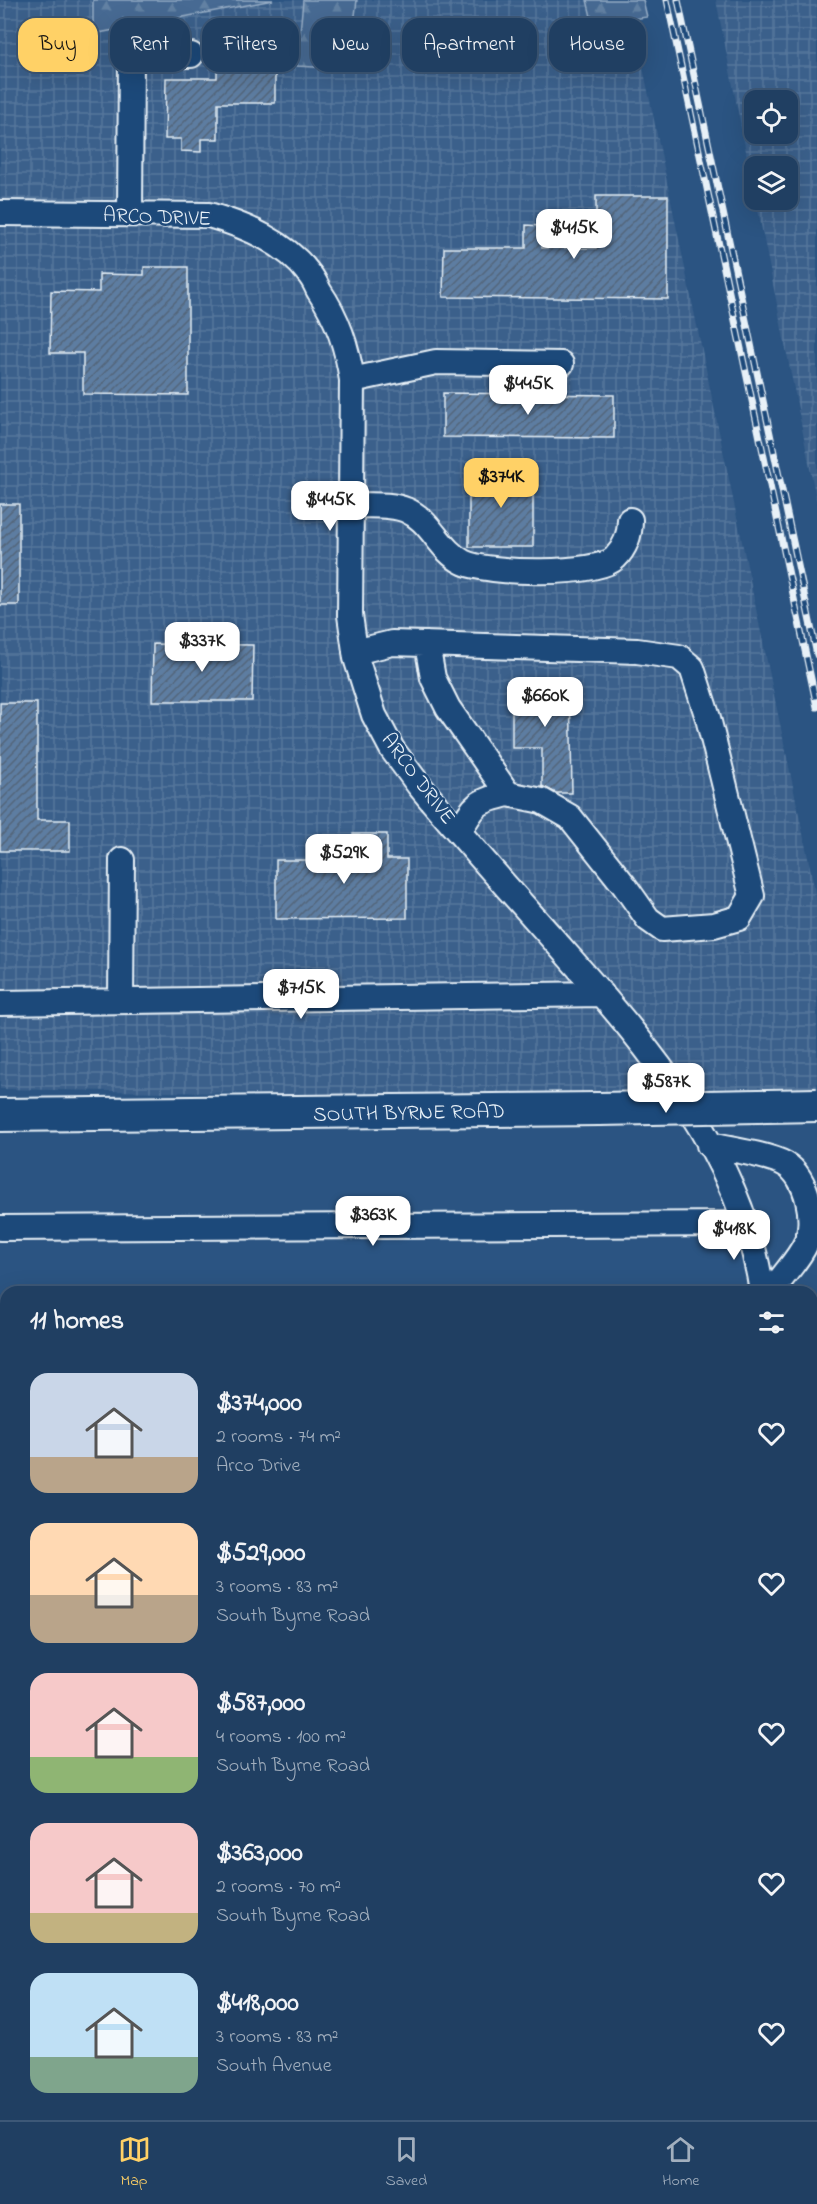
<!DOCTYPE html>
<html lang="en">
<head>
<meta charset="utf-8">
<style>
  :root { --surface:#203f62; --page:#284668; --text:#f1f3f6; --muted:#a2afbe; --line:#3d5877; --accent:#ffd166 }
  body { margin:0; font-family:"Indie Flower",sans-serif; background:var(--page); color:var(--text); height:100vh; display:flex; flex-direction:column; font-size:22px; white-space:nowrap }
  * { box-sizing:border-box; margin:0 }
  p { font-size:20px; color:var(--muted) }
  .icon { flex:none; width:33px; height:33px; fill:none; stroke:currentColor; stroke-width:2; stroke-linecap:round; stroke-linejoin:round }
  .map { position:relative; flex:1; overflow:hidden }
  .sheet { position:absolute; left:0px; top:1286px; width:818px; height:836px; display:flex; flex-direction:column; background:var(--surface); border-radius:18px 18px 0 0; box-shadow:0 6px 24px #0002,0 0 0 2px var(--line) }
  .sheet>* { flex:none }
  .guide { position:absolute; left:18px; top:18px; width:782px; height:54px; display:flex; gap:12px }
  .controls { position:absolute; left:744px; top:90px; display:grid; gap:12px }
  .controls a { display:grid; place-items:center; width:54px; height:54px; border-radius:12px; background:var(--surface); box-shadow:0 6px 24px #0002,0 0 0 2px var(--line); font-size:30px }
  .price { position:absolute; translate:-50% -51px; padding:0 14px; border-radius:12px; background:#fff; color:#222; font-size:20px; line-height:39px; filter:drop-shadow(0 2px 3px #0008) }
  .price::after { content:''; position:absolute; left:50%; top:36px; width:18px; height:14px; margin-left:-9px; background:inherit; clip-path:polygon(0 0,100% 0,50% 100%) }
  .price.selected { background:var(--accent); color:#111 }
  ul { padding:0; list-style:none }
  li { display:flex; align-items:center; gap:18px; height:150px; padding:0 30px }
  li span { display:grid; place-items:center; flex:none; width:168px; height:120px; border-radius:18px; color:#555 }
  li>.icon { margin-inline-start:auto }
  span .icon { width:72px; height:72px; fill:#fffc; stroke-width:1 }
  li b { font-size:26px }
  h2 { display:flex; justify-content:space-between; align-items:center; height:72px; padding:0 30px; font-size:26px }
  .tag { padding:0 21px; border-radius:18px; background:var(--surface); box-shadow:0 6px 24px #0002,0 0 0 2px var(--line); font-size:21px; line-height:54px }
  .tag.selected { background:var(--accent); color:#111 }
  .tab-bar { display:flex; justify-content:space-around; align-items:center; height:84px; border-top:2px solid var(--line); background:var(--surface); font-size:16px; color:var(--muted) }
  .tab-bar a { display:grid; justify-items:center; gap:3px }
  .tab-bar .selected { color:var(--accent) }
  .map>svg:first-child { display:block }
</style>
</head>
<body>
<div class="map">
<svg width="817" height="2120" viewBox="0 0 817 2120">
  <defs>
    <pattern id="industrial-grid" width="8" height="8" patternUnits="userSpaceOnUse" patternTransform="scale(1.5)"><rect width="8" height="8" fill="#3a608b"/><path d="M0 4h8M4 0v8" fill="none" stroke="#56779c"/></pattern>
    <pattern id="forest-firs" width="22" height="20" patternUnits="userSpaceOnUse" patternTransform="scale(1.5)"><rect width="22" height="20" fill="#476b93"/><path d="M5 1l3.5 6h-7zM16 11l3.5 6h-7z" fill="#6281a3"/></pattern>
    <pattern id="building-hatch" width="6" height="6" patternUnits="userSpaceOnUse" patternTransform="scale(1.5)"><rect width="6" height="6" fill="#5d7da1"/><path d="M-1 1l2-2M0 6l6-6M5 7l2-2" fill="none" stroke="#53657a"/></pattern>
  </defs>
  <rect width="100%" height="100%" fill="#2b5482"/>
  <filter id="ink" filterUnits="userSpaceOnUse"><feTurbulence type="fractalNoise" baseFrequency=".0167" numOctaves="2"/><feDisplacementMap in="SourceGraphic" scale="12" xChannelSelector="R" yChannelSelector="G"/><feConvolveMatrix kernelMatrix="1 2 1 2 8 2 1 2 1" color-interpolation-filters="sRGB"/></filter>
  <g filter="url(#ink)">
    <path fill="url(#industrial-grid)" fill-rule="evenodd" d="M0 0H629L817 901V1104L0 1089Z
      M716 0H817V503L756 200H788V166H754V192ZM754 100H788V134H754Z"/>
    <path fill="url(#forest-firs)" stroke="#98aec6" stroke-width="1.5" d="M93 0H273L93 34Z
      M303 0H357L348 69 297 66Z
      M587 0H643L647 17 593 25Z"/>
    <path fill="url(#building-hatch)" stroke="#e8f1f8" stroke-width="1.5" d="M259 43H275V103H218V139H201V152L181 151V139H165L166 78H217V54H259Z
      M596 196H668V299L443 297 444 248H526V225L542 226V248H596Z
      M144 267H188V395L83 394V353H50L51 291 99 292V274L144 275Z
      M443 393 614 395V438L443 437Z
      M469 472H533V547H469Z
      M0 504H19V605H0Z
      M153 644 253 645 252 701H152Z
      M512 680H570L572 793H556L542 786V748H512Z
      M0 703H37V820H70V851H0Z
      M353 834H387V859H407V918L276 919V860H354Z"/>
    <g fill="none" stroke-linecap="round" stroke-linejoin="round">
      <defs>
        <path id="minor" d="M0 213 209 215C246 226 286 242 310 275 314 280 316 285 319 291 338 319 347 347 352 380L350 615 356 658 374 715 392 749 418 784C465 841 514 895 562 949 649 1047 743 1157 762 1292
          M130 213 131 55H191
          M352 380 436 362 561 364
          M351 505C368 506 390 503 406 510 431 520 439 550 463 562 485 574 598 576 615 558 625 548 630 534 630 520
          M427 644 433 678 448 708 508 794C475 802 475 804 459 832
          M355 652 392 643 637 651 679 657 692 668 708 718 752 896 739 918 714 925 662 929 648 919 624 885 570 817 542 801 508 794
          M121 1001 122 860
          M0 1003 602 994
          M709 1145C729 1149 769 1155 785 1164 807 1176 817 1221 806 1243 798 1261 782 1275 772 1292
          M0 1228 746 1224
          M812 1787 817 1843"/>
        <path id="major" d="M0 1115 599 1109"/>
      </defs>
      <use href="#minor" stroke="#e8f1f8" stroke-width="28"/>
      <use href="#major" stroke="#e8f1f8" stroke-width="36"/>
      <use href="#minor" stroke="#1f4a7a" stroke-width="24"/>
      <use href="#major" stroke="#1f4a7a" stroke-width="32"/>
      <defs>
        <path id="rail" d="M667 0 817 707
          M678 0 817 655"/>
      </defs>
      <use href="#rail" stroke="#e8f1f8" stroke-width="7"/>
      <use href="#rail" stroke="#1f4a7a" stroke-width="4.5" stroke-dasharray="14" stroke-linecap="butt"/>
      <defs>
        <path id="major-bridge" d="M599 1109 817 1105"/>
      </defs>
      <use href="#major-bridge" stroke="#e8f1f8" stroke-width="36" stroke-linecap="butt"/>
      <use href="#major-bridge" stroke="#1f4a7a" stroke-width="32"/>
    </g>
  </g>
  <g text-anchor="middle" stroke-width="5" stroke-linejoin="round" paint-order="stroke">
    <g font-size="21" fill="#e8f1f8" stroke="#1f4a7a">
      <text transform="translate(157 216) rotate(2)" y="7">ARCO DRIVE</text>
      <text transform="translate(419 778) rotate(53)" y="7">ARCO DRIVE</text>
      <text transform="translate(409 1112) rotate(-1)" y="7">SOUTH BYRNE ROAD</text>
    </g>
  </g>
</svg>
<div class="controls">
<a><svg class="icon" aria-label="locate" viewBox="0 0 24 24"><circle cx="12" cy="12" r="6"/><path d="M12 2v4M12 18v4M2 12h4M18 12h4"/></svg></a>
<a><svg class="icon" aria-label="layers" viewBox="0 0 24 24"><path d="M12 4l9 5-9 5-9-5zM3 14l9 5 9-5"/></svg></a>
</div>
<b class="price" style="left:574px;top:260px">$415K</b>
<b class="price" style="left:528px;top:416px">$445K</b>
<b class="price selected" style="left:501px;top:509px">$374K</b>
<b class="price" style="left:330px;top:532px">$445K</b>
<b class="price" style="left:202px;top:673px">$337K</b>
<b class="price" style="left:545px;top:728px">$660K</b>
<b class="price" style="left:344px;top:885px">$529K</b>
<b class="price" style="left:301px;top:1020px">$715K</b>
<b class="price" style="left:666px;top:1114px">$587K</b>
<b class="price" style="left:373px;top:1247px">$363K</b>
<b class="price" style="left:734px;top:1261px">$418K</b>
<div class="guide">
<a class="tag selected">Buy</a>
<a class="tag">Rent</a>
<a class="tag">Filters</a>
<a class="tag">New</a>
<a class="tag">Apartment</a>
<a class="tag">House</a>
</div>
<section class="sheet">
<h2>11 homes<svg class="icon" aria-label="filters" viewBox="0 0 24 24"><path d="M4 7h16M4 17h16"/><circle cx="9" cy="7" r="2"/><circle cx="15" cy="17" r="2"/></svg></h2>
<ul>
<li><span style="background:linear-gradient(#c9d6e8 70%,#b9a48a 0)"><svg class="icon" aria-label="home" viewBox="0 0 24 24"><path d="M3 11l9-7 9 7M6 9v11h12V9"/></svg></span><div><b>$374,000</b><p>2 rooms · 74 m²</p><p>Arco Drive</p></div><svg class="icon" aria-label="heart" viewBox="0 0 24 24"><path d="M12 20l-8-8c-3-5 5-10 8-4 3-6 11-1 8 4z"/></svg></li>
<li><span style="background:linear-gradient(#ffd9b3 60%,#b9a48a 0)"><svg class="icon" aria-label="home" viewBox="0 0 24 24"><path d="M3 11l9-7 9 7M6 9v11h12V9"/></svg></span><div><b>$529,000</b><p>3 rooms · 83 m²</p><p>South Byrne Road</p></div><svg class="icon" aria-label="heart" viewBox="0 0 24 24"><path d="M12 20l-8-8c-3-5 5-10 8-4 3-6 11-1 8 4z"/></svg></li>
<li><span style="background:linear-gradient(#f6c9c9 70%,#8fb573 0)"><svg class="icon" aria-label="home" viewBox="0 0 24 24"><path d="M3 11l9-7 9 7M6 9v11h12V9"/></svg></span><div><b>$587,000</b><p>4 rooms · 100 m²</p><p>South Byrne Road</p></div><svg class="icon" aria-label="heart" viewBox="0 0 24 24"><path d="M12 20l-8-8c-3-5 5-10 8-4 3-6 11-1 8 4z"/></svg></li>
<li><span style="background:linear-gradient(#f6c9c9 75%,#c2b280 0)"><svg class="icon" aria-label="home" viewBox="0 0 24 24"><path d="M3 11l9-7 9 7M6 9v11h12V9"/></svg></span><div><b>$363,000</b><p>2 rooms · 70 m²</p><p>South Byrne Road</p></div><svg class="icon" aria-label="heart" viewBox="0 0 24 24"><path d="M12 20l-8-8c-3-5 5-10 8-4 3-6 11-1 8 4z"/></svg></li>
<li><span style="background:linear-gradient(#bfe0f5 70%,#7fa58c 0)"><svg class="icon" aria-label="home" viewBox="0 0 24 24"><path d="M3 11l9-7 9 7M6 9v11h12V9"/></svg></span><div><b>$418,000</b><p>3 rooms · 83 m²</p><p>South Avenue</p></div><svg class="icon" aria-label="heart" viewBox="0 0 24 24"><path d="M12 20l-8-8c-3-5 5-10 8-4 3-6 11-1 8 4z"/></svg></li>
</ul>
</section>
</div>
<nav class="tab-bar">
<a class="selected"><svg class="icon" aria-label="map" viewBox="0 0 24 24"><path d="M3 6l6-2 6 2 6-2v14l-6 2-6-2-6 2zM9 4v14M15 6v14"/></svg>Map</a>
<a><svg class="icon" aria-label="saved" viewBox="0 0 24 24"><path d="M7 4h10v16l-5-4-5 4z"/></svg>Saved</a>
<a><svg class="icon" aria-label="home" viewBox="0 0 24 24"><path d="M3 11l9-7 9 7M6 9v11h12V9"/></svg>Home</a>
</nav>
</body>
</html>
